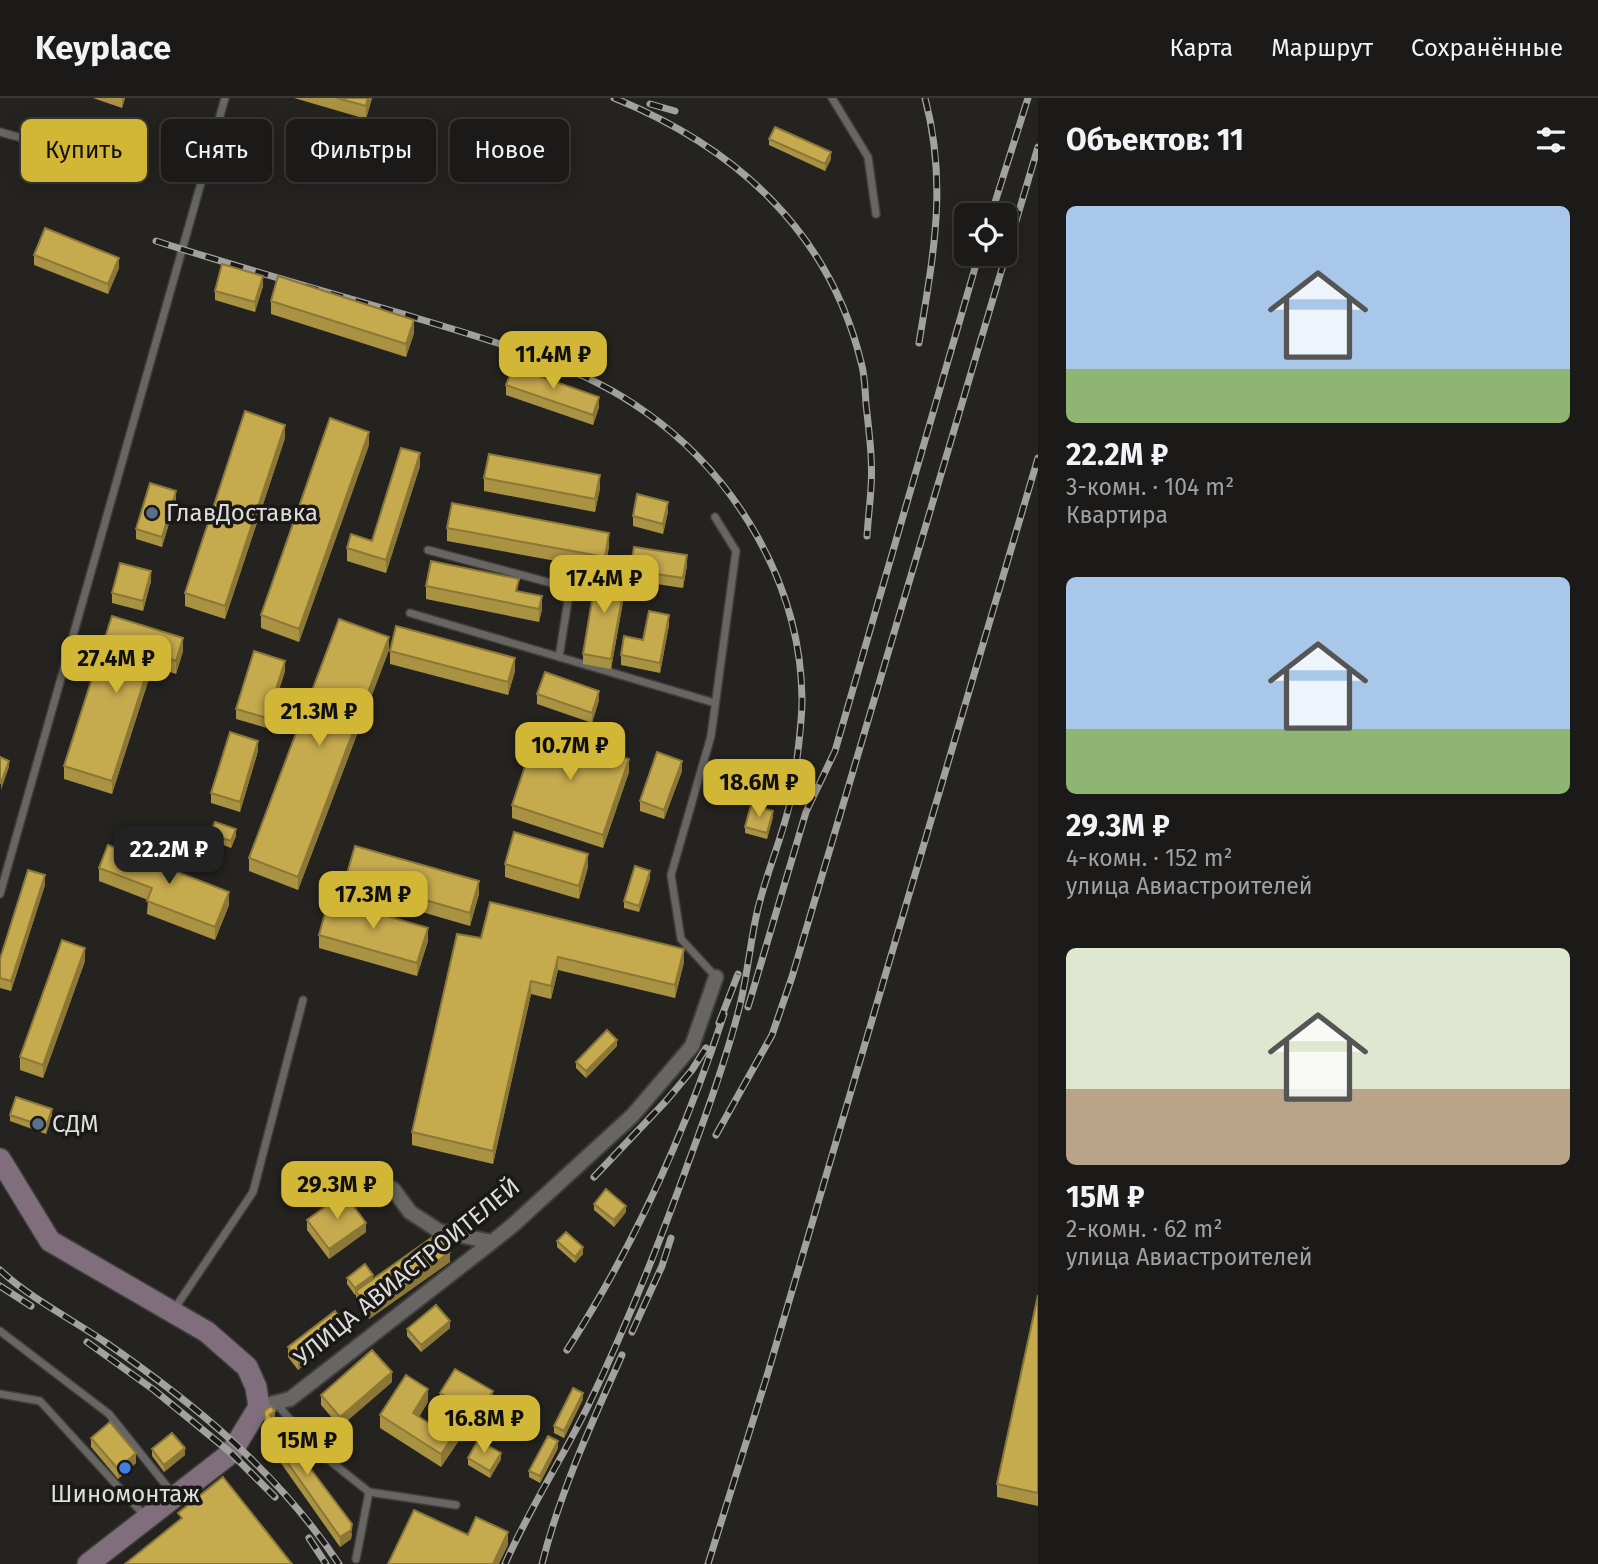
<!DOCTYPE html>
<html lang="ru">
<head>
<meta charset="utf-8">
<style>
  :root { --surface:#1b1a18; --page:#282725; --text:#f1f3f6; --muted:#a0a1a2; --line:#393837; --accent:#d2b736 }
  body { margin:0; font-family:"Fira Sans",sans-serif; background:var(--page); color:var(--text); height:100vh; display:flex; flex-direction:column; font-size:26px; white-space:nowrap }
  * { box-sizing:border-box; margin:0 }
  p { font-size:23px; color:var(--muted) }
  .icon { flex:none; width:38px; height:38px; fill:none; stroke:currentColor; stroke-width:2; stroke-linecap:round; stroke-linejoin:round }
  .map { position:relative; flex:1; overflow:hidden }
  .side { display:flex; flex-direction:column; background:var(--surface); width:560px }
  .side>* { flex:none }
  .banner { position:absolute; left:21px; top:21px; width:665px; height:63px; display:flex; gap:14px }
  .fabs { position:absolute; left:954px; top:105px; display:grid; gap:14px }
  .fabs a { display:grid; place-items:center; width:63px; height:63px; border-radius:10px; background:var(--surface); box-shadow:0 4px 18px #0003,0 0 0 2px var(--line); font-size:35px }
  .price { position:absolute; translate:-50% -60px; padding:0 16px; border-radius:14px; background:var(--accent); color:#111; font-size:23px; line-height:46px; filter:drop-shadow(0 2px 4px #0008) }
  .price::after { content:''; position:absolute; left:50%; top:42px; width:21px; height:16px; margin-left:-10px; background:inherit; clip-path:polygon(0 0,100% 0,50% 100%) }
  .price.active { background:#222; color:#fff }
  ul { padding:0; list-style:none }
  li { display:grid; align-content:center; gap:14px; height:371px; padding:0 28px }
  li span { display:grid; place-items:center; height:217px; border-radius:10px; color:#555 }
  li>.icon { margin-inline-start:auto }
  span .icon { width:126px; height:126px; fill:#fffc; stroke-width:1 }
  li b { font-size:30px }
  h2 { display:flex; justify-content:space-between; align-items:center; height:84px; padding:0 28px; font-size:30px }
  .chip { padding:0 24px; border-radius:10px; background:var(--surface); box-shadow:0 4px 18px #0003,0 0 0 2px var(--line); font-size:24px; line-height:63px }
  .chip.active { background:var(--accent); color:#111 }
  header { display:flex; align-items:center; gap:42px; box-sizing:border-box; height:98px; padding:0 35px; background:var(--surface); border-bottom:2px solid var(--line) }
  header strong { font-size:33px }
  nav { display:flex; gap:38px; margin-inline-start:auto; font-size:24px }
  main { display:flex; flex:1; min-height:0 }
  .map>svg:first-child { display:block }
</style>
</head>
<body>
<header>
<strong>Keyplace</strong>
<nav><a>Карта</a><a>Маршрут</a><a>Сохранённые</a></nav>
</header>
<main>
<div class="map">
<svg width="1038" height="1466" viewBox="0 0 1038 1466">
  <rect width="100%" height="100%" fill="#242320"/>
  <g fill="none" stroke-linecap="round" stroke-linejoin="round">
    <defs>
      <path id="lane" d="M832 0 868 59 876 116
        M0 34 22 40
        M715 419 736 453 711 638 671 777 681 841 716 879
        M428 452 570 490 559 559
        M410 515 715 605
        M0 796 225 0
        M173 1213 253 1094 303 902
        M0 1233 109 1316 173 1396
        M0 1296 40 1303 144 1417
        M276 1305 314 1350 369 1394 456 1407
        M356 1461 369 1394"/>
      <path id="street" d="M393 1091 410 1114 439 1133 492 1144
        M259 1309 290 1301 492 1144 513 1127 632 1018 692 948 716 879"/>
      <path id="secondary" d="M0 1061 50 1143 207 1234 247 1269 256 1289 259 1309 231 1355 88 1466"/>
    </defs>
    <use href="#lane" stroke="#3f3e3c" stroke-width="10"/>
    <use href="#street" stroke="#3f3e3c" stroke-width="18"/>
    <use href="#secondary" stroke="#3f3e3c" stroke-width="24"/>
    <use href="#lane" stroke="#676662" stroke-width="7"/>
    <use href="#street" stroke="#676662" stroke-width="14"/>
    <use href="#secondary" stroke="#806e7d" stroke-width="21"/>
    <defs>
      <path id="rail" d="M614 0C735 49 829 133 861 264 865 277 865 292 866 306 869 334 873 362 871 390 870 406 868 422 867 438
        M650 6 675 13
        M991 117 1028 0
        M156 143C241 170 327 194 413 219 491 243 577 265 644 313 736 377 801 487 802 601 802 629 797 661 793 690 786 733 765 775 756 819 750 848 747 878 740 907 727 959 709 1009 690 1060 660 1144 627 1227 588 1308 562 1361 529 1411 505 1466
        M919 245C933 158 948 87 925 0
        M748 909 806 714 835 653 979 156
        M719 925 738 876
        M716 1037 772 937 792 879 1038 49
        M594 1079 666 1003 692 972 706 950
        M0 1172C31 1201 70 1220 105 1244 196 1307 277 1373 339 1466
        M0 1188 31 1208
        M632 1234 662 1168 671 1140
        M87 1244 154 1292 231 1355 275 1399
        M567 1252C635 1147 685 1035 724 916
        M309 1440 326 1466
        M542 1466C560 1394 592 1324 622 1257
        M708 1466 766 1281 1038 360"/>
    </defs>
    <use href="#rail" stroke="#a1a19f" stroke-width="7"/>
    <use href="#rail" stroke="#1a1917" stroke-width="4.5" stroke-dasharray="13" stroke-linecap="butt"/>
  </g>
  <path fill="#aa9243" d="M93 0H125L122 10Z
    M294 0H372L366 21Z
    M769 41 831 61 825 73 769 47Z
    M34 157 119 170 108 196 34 167Z
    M263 188 255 214 215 202V193Z
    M271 203 414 235 406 259 271 216Z
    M506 287 599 309 593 327 506 297Z
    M285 340 225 521 185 508V495Z
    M369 347 299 544 261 530V517Z
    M420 368 386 475 347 463V450L372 443Z
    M484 380 600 390 595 414 484 393Z
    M176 402 162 449 136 441V431Z
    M668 414 663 436 633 428V418Z
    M447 430 609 448 605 472 447 443Z
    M687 467 683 490 630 482V472Z
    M151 483 143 513 112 505V495Z
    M626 487 611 571 583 566V556Z
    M426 488 542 511 539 524 426 501Z
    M112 518 183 553 176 576 153 568 112 696 64 681V668Z
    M669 527 660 575 621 567V557L643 542Z
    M389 552 298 792 249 773V760Z
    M390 553 515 573 508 597 390 566Z
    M285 573 267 630 236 621V611Z
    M537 596 599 602 592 625 537 606Z
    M258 653 240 714 211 705V695Z
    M682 673 664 721 640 713V703Z
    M629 674 603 750 512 720V707Z
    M773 719 767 741 745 735V729Z
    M210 736 236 738 231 750 210 742Z
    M505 766 588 769 579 801 505 779Z
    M99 770 229 807 215 842 147 816 148 802 99 783Z
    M346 779 479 796 470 828 346 792Z
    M650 780 639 814 624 810V803Z
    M45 787 11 893 0 890V861Z
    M319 837 428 843 417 878 319 850Z
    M481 840 684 864 675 900 558 872 551 901 531 896 493 1066 412 1047V1034Z
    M85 863 43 980 20 972V959Z
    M617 948 586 980 576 970V964Z
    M10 1017 52 1018 46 1036 10 1023Z
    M594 1106 626 1114 614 1129 594 1112Z
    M307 1122 366 1134 329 1161 307 1132Z
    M557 1143 583 1156 575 1165 557 1149Z
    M450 1164 369 1221 356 1202V1196L355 1197 347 1186V1180L373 1181Z
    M1038 1197V1408L997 1399V1386Z
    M450 1230 421 1254 407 1238V1231Z
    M345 1236 298 1272 288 1259V1249Z
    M392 1284 340 1329 321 1307V1297Z
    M440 1295 493 1303 479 1327 440 1305Z
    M583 1301 564 1340 554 1335V1328Z
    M428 1304 419 1319 432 1327 464 1335 441 1369 380 1330V1317Z
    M264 1313 275 1323 352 1436 351 1441 340 1449 266 1344Z
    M91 1340 136 1365 118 1381 91 1349Z
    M558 1350 540 1385 529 1379V1373Z
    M152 1351 185 1357 164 1374 152 1358Z
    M468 1360 501 1361 490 1380 468 1367Z"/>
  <path fill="#8b7737" d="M122 0H125L122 10Z
    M368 0H372L366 21V8Z
    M831 54V61L825 73V66Z
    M119 160V170L108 196V186Z
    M263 178V188L255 214V204Z
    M414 222V235L406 259V246Z
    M599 299V309L593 327V317Z
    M285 327V340L225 521V508Z
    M369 334V347L299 544V531Z
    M420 355V368L386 475V462Z
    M600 377V390L595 414V401Z
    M176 393V402L162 449V439Z
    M668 404V414L663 436V426Z
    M609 435V448L605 472V459Z
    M687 457V467L683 490V480Z
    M151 473V483L143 513V503Z
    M626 478V487L611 571V561Z
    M542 498V511L539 524V511Z
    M669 517V527L660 575V565Z
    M389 539V552L298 792V779Z
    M183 540V553L176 576V563Z
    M153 555V568L112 696V683Z
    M515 560V573L508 597V584Z
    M285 563V573L267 630V620Z
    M599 593V602L592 625V615Z
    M258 643V653L240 714V704Z
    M629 661V674L603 750V737Z
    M9 663V669L1 692V685Z
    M682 663V673L664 721V712Z
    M773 713V719L767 741V735Z
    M236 731V738L231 750V743Z
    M588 756V769L579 801V788Z
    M650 773V780L639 814V808Z
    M45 777V787L11 893V883Z
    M479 783V796L470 828V815Z
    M229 794V807L215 842V829Z
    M428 830V843L417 878V865Z
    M85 850V863L43 980V967Z
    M684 851V864L675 900V887Z
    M558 859V872L551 901V888Z
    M531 883V896L493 1066V1053Z
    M617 942V948L586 980V973Z
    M52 1011V1018L46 1036V1029Z
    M626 1108V1114L614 1129V1122Z
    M366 1125V1134L329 1161V1151Z
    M583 1149V1156L575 1165V1159Z
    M450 1154V1164L369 1221V1211Z
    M373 1177V1183L356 1193V1196L355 1197V1190Z
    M450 1223V1230L421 1254V1247Z
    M345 1226V1236L298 1272V1262Z
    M392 1274V1284L340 1329V1319Z
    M428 1291V1304L413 1328V1315Z
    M493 1293V1303L479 1327V1317Z
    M583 1295V1301L564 1340V1333Z
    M275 1313V1323L270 1317Z
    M464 1322V1335L441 1369V1356Z
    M558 1343V1350L540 1385V1378Z
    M185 1350V1357L164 1374V1367Z
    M136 1355V1365L118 1381V1371Z
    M501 1355V1361L490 1380V1373Z
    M352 1426 351 1441 340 1449V1439Z
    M508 1434V1447L499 1466H493Z"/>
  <path fill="#c6aa4e" stroke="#8b7737" stroke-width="2" d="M337 0H368L366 8Z
    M775 29 831 54 825 66 769 41Z
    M45 130 119 160 108 186 34 157Z
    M222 166 263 178 255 204 215 193Z
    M278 178 414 222 406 246 271 203Z
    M513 269 599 299 593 317 506 287Z
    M245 313 285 327 225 508 185 495Z
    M330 320 369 334 299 531 261 517Z
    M401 350 420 355 386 462 347 450 351 436 372 443Z
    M489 356 600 377 595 401 484 380Z
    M150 385 176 393 162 439 136 431Z
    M637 396 668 404 663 426 633 418Z
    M452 405 609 435 605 459 447 430Z
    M634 449 687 457 683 480 630 472Z
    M431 463 519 481 516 493 542 498 539 511 426 488Z
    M120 465 151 473 143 503 112 495Z
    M597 473 626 478 611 561 583 556Z
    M649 513 669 517 660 565 621 557 624 538 643 542Z
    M112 518 183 540 176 563 153 555 112 683 64 668Z
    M339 521 389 539 298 779 249 760Z
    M396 528 515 560 508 584 390 553Z
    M254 553 285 563 267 620 236 611Z
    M545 574 599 593 592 615 537 596Z
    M538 630 629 661 603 737 512 707Z
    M230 634 258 643 240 704 211 695Z
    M657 654 682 663 664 712 640 703Z
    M0 659 9 663 1 685H0Z
    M751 707 773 713 767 735 745 729Z
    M215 724 236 731 231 743 210 736Z
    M514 734 588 756 579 788 505 766Z
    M108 747 229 794 215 829 147 803 152 790 99 770Z
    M355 748 479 783 470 815 346 779Z
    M635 768 650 773 639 808 624 803Z
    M28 772 45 777 11 883 0 880V861Z
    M329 801 428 830 417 865 319 837Z
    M490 804 684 851 675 887 558 859 551 888 531 883 493 1053 412 1034 457 836 481 840Z
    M62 842 85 850 43 967 20 959Z
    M607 932 617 942 586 973 576 964Z
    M16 999 52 1011 46 1029 10 1017Z
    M606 1091 626 1108 614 1122 594 1106Z
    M344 1095 366 1125 329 1151 307 1122Z
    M566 1134 583 1149 575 1159 557 1143Z
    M437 1136 450 1154 369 1211 356 1193Z
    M365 1166 373 1177 355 1190 347 1180Z
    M1038 1197V1395L997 1386Z
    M436 1207 450 1223 421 1247 407 1231Z
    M335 1213 345 1226 298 1262 288 1249Z
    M372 1252 392 1274 340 1319 321 1297Z
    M455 1271 493 1293 479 1317 440 1295Z
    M406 1277 428 1291 413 1315 432 1327 444 1309 464 1322 441 1356 380 1317Z
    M573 1290 583 1295 564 1333 554 1328Z
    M271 1308 275 1313 270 1317 352 1426 351 1432 340 1439 266 1334 264 1313Z
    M110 1324 136 1355 118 1371 91 1340Z
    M172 1335 185 1350 164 1367 152 1351Z
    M548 1338 558 1343 540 1378 529 1373Z
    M478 1342 501 1355 490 1373 468 1360Z
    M223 1379 292 1466H125L182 1420 178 1415Z
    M414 1412 468 1437 476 1419 508 1434 493 1466H388Z"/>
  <g fill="#5c6f8a" stroke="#1a1917" stroke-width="2.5">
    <circle cx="152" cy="415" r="7"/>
    <circle cx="38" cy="1026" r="7"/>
  </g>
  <circle fill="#3f7fe0" stroke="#1a1917" stroke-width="2.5" cx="125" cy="1370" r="7"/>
  <g text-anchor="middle" stroke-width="7" stroke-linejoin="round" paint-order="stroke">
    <g font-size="24" fill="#dddddb" stroke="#1a1917" text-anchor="start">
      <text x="166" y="423">ГлавДоставка</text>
      <text x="52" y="1034">СДМ</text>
      <text x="125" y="1404" text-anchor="middle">Шиномонтаж</text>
    </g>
    <g font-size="24" fill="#dddddb" stroke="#1a1917">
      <text transform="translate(407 1174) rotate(-39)" y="8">УЛИЦА АВИАСТРОИТЕЛЕЙ</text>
    </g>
  </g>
</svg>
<div class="fabs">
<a><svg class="icon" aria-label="locate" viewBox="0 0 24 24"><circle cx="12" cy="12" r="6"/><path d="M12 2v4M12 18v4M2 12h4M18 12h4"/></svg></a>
</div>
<b class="price" style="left:553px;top:293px">11.4M ₽</b>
<b class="price" style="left:604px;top:517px">17.4M ₽</b>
<b class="price" style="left:116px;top:597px">27.4M ₽</b>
<b class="price" style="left:319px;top:650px">21.3M ₽</b>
<b class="price" style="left:570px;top:684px">10.7M ₽</b>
<b class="price" style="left:759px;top:721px">18.6M ₽</b>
<b class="price active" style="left:169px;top:788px">22.2M ₽</b>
<b class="price" style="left:373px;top:833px">17.3M ₽</b>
<b class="price" style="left:337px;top:1123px">29.3M ₽</b>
<b class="price" style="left:484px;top:1357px">16.8M ₽</b>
<b class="price" style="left:307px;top:1379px">15M ₽</b>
<div class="banner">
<a class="chip active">Купить</a>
<a class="chip">Снять</a>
<a class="chip">Фильтры</a>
<a class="chip">Новое</a>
</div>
</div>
<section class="side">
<h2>Объектов: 11<svg class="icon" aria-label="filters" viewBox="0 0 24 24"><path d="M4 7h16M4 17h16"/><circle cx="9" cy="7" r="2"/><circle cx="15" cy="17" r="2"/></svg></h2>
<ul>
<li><span style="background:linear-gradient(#a9c7e8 75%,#8fb573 0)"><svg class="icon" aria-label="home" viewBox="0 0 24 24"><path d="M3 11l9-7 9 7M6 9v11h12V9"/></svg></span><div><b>22.2M ₽</b><p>3-комн. · 104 m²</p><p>Квартира</p></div></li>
<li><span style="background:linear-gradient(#a9c7e8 70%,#8fb573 0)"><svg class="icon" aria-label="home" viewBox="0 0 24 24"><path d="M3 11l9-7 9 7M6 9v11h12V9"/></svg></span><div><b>29.3M ₽</b><p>4-комн. · 152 m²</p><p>улица Авиастроителей</p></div></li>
<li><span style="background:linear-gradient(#dfe7d0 65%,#b9a48a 0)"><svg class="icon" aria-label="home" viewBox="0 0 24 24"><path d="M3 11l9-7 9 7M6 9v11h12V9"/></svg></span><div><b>15M ₽</b><p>2-комн. · 62 m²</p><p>улица Авиастроителей</p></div></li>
</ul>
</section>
</main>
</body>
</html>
